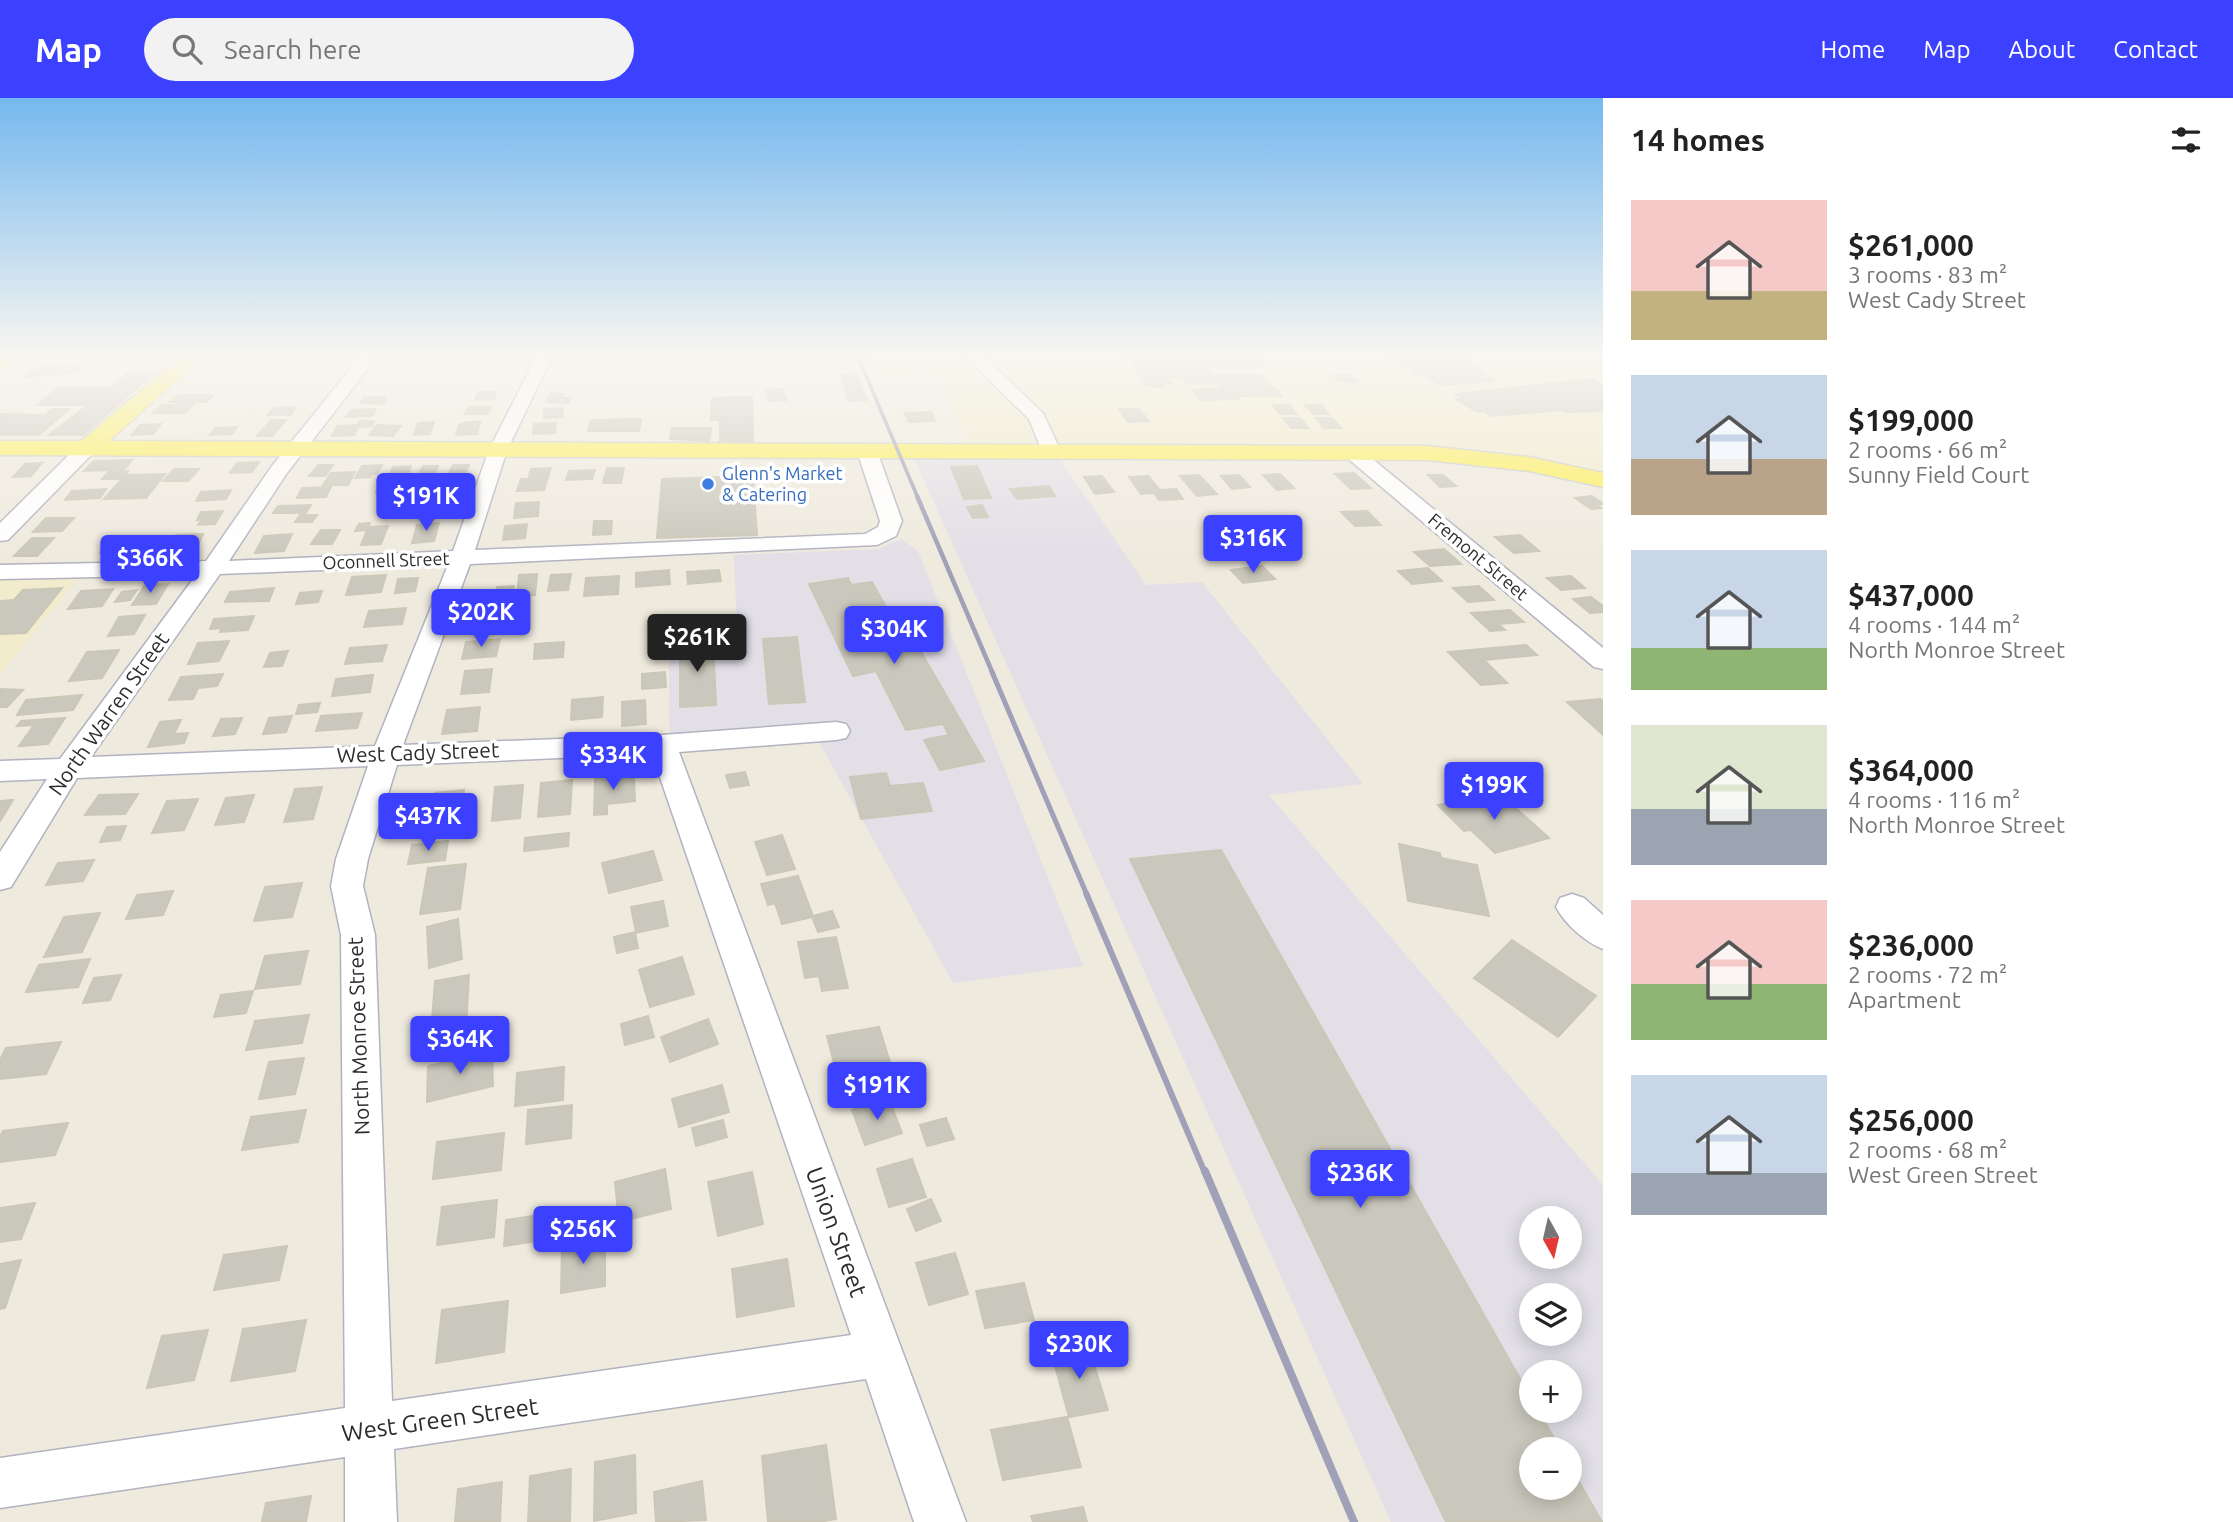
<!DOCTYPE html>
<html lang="en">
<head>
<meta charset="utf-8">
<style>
  :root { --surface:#fff; --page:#f2f2f2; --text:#222; --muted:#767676; --accent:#3b41ff }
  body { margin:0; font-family:Ubuntu,sans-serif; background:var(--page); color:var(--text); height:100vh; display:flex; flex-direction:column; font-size:26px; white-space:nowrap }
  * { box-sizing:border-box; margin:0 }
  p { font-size:23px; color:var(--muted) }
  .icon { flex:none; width:38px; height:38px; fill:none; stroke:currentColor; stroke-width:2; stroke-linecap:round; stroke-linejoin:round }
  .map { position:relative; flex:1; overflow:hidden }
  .side { display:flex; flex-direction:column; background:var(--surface); width:630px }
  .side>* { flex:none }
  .needle { width:46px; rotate:172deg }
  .controls { position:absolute; left:1519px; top:1108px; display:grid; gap:14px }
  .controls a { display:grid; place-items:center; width:63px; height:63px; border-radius:50%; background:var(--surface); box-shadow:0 4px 18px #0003; font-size:35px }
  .price { position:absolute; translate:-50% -60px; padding:0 16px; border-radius:7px; background:var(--accent); color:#fff; font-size:23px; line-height:46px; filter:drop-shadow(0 2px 4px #0008) }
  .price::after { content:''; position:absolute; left:50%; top:42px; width:21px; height:16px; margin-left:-10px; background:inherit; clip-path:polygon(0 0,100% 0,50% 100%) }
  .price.selected { background:#222; color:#fff }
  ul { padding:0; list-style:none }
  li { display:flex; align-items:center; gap:21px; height:175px; padding:0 28px }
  li span { display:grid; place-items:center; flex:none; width:196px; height:140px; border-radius:0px; color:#555 }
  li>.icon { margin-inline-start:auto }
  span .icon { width:84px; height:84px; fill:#fffc; stroke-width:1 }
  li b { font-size:30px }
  h2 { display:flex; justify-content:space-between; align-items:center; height:84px; padding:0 28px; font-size:30px }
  header { display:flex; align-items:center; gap:42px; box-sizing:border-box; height:98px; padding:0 35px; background:var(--accent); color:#fff }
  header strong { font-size:33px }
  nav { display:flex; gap:38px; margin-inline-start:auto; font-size:24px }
  .search { width:490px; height:63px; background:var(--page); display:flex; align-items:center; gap:18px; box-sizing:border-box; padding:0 24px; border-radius:38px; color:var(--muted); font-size:26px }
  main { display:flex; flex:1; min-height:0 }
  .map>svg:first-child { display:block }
</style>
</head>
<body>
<header>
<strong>Map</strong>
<div class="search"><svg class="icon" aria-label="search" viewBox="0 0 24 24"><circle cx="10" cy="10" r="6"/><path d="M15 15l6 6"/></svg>Search here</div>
<nav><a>Home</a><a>Map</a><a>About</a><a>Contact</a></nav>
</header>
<main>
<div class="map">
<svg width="1603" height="1424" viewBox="0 0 1603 1424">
  <rect width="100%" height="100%" fill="#efeade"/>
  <path fill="#e2dfe7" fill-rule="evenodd" d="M914 360 1060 361 1146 487 1202 484 1363 686 1269 697 1603 1087V1424H1391ZM1531 1120H1570V1158H1531ZM1531 1197H1570V1236H1531ZM1531 1274H1570V1312H1531ZM1531 1351H1570V1390H1531Z
    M901 441 918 453 1083 868 953 885 810 628 669 638V542L737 539 734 457 879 451Z"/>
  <path fill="#f2ebcc" d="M868 259H1603V378L1525 361 971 347 936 277 876 279Z
    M79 479 0 577V481Z"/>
  <path fill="#cac8bc" stroke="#cbc7b7" stroke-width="2" d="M1199 259H1259L1267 269H1209L1215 277H1262L1271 288H1243L1245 290H1275L1282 298H1237L1239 301 1200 302 1193 292 1223 290 1216 285 1187 286 1182 279H1167L1171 286H1161L1164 290 1145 287 1128 260 1201 262Z
    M1388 259H1463L1484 272 1478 273 1495 283 1440 287 1424 277 1416 278Z
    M54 266 79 270 71 275 24 279 39 268Z
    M130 273H157L83 337H49L88 307H37L59 289 109 290Z
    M857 276 867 302 849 303 840 277Z
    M1333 277H1351L1358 284H1340Z
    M1591 281 1603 287V313L1566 314 1561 312 1491 318 1484 313 1477 314 1456 301 1463 300 1456 296Z
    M783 291 787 302 769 303 766 292Z
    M478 294H496L494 301 475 302Z
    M551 295 564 296 562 300H570L568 305 546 304Z
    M178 297H213L206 304H196L185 315H153L162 307H180L183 304H170Z
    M365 299H385L383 302H386L383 306 360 305Z
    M752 299 753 343H720V322H711L712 300Z
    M1273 307H1289L1297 316H1280Z
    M1305 307H1321L1329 316H1313Z
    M296 309 290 317H268L274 310Z
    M469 309H491L488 316H465Z
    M562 310 563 319 544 320V311Z
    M53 311H69L39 337H0V316L45 317Z
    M376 311 372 318 346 319 351 312Z
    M1119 311H1139L1149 323 1128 324Z
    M931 314 935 323 909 324 905 315Z
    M1283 320H1300L1308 330H1291Z
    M1316 320H1332L1341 330H1324Z
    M641 321 639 333H588L591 322Z
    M271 322H286L272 338H257Z
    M360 323H374L372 328 358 329 354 337 332 338 337 328 357 327Z
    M434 324 430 336 414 337 418 325Z
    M468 324H480L477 336 456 337 459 327Z
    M556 325 555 335 533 336 534 326Z
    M161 326 153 336 132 337 140 327Z
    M377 327 401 328 393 338 369 337Z
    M237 329 232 336 210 337 215 330Z
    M672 330H711L709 343 670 341Z
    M132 362 122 374 128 373 124 377 165 376 146 400 104 401 122 381H102L110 372 84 373 94 363Z
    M259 364 252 374 230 375 237 365Z
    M42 365 31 378 13 379 25 366Z
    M318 367H333L325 378H309Z
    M382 367 377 376H372L370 379 355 380 362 368Z
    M453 367H469L463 379H447Z
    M411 368 407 379 388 380 393 369Z
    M423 368H438L433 379H417Z
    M977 368 991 400 964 401 951 369Z
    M551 370 544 392 517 393 521 381H528L531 371Z
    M607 370H624L621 385H603Z
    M174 371H199L188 383H163Z
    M595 372 592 381 566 382 569 373Z
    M355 374 348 387H323L331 375Z
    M1354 375 1371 390 1351 391 1335 376Z
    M1280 376 1294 390 1277 392 1263 377Z
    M1199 377 1217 396 1197 398 1180 378Z
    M1239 377 1250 389 1232 391 1221 378Z
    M1428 377H1443L1456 388 1440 389Z
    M753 378 757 437 657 440 662 381Z
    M1102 378 1114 394 1095 396 1084 379Z
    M1148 378 1160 392 1176 391 1183 401 1159 402 1154 395 1141 396 1129 379Z
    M401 384 398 393 376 395 379 386Z
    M1049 388 1055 398 1017 401 1010 391Z
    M331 389 326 399 297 400 302 390Z
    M106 391 100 400 65 402 72 393Z
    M231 392 226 401 196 403 201 394Z
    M1592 398 1603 406 1596 407 1601 410 1591 411 1575 400Z
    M449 399 446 412 424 413 428 400Z
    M387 403H406L399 415H379Z
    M539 404 538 418 514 420 516 405Z
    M311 407 306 415H273L278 408Z
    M982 407 988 419 973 420 967 409Z
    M223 413 215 426 198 427 202 421 197 422 201 414Z
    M1367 413 1381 427 1355 428 1341 414Z
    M300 417H317L312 424H295Z
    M46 420H74L62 433 33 434Z
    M594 423H612L611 436 593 437Z
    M370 425 368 429 388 428 381 446 361 447 367 432 355 433 359 426Z
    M439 425 434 443 412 445 417 427Z
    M527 426 525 440 503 442 505 428Z
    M321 432H340L332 446H311Z
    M203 436 198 446 169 447 176 437Z
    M292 436 284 453 255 455 264 438Z
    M1520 437 1539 453 1514 455 1495 439Z
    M128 439 123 451 100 455 106 442Z
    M32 440H54L37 458H14Z
    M1444 451 1461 466 1430 468 1414 454Z
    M1262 468 1275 481 1243 485 1231 472Z
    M1428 470 1442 483 1412 486 1398 473Z
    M669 472 670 486 636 489V475Z
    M719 472 721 483 688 486 687 474Z
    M537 476 535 497 517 498 519 477Z
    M571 476 568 492 548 493 551 477Z
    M386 477 381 494 346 497 352 479Z
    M619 478 618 496 584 498 586 480Z
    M1571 478 1585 490 1561 492 1547 480Z
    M418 480 415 493 395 495 398 481Z
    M848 480 851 487 872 484 898 530 906 528 984 663 940 672 924 642 949 637 943 626 906 632 876 573 853 578 809 486Z
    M168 486 156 506 132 507 145 487Z
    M514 488 513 497 495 498 497 489Z
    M1479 488 1494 502 1468 504 1453 490Z
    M62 490 26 535 0 536V503L14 502 23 492Z
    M274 490 269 503 225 504 230 494Z
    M113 491 102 508 68 511 81 493Z
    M137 492 130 502 115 504 122 494Z
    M322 493 318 504 296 506 300 495Z
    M1591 499 1603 508V514L1590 515 1573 501Z
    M516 501 515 513 504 514 503 524 477 527 479 513H486L488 504Z
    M406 510 402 526 364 529 369 513Z
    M1510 512 1524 524 1498 526 1505 532 1490 533 1471 515Z
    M145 517 134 536 108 538 119 519Z
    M254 518 248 532 220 534 222 530 210 531 214 521Z
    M797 539 805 604 769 606 763 541Z
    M500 541 496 558 462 561 466 544Z
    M713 542 716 607 680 609V544Z
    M229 543 219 563 188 566 198 545Z
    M564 544 563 559 534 561 535 546Z
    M387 547 382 563 345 566 350 550Z
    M1526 547 1537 557 1484 562 1507 585 1481 587 1448 554Z
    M119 552 102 580 69 583 87 554Z
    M288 553 282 568 264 569 270 555Z
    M492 571 489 594 461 596 465 573Z
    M665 574 666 589 642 591V576Z
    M223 576 217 588 198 590 193 601 169 602 181 579Z
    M373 577 370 594 332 598 336 581Z
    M0 591 23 592 7 609H0Z
    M82 597 73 612 17 617 26 602Z
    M603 599 602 619 571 622 572 602Z
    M1600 601 1603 603V637L1567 604Z
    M645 602 646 626 622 628V604Z
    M320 605 317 614 296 616 299 607Z
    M480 609 477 633 442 636 447 612Z
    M362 615 357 630 316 633 321 618Z
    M292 618 286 634 263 636 269 620Z
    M65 620 48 646 19 648 34 627 17 628 21 623Z
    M242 620 235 636 213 638 221 621Z
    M181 622 174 636 188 635 184 645 148 649 160 624Z
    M745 674 749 687 730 690 726 677Z
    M886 675 890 688 923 685 932 713 861 721 850 679Z
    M634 677 635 703 607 706V716L594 717 595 681Z
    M572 682 570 716 538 719 541 685Z
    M523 687 520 720 492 723 495 689Z
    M322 689 313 721 284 724 295 691Z
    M464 692 458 731 412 735 416 717 431 715 435 695Z
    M1498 694 1549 740 1495 755 1471 732 1464 733 1438 707Z
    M138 696 125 716 85 717 99 697Z
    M254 697 244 724 215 727 226 700Z
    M198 701 184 732 152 735 167 703Z
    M13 702 0 723V703Z
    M126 728 120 742 100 744 107 729Z
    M569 735 568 748 524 753 525 740Z
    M782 737 795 771 767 777 755 744Z
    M448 743 445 762 408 766 412 747Z
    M1399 746 1440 755 1441 760 1477 767 1489 818 1408 803Z
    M1221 752 1531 1300V1312H1538L1560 1351H1531V1390H1570V1368L1602 1424H1446L1130 761Z
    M653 753 662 782 609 795 602 765Z
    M94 762 83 783 46 787 58 765Z
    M466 766 460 811 420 816 428 770Z
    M798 778 813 818 832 813 839 829 818 834 812 819 782 826 775 805 768 807 761 786Z
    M302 785 292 819 254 823 265 789Z
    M173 793 163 817 126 821 137 797Z
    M663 803 668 828 635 835 638 850 617 855 614 839 636 834 631 809Z
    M100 815 82 854 44 859 64 819Z
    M458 821 462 861 429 870 427 829Z
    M836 839 848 890 822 893 819 878 805 880 798 844Z
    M1512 842 1596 898 1558 939 1474 880Z
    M308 853 300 886 255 891 265 858Z
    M682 859 694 896 650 909 639 872Z
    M90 861 78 889 26 894 39 867Z
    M121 877 110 902 83 905 94 880Z
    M469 877 466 930 431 936 435 883Z
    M253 893 246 915 214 919 221 897Z
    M309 917 302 945 246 952 255 923Z
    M648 918 654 939 625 947 621 926Z
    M708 921 718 946 670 964 661 939Z
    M879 929 894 977 840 988 827 938Z
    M61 944 46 976 0 981V962L6 950Z
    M492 953 493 988 427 1004 428 968Z
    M304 960 295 996 259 1001 269 964Z
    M564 969 563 1002 515 1008 517 975Z
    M722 987 729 1014 679 1029 672 1001Z
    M889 1001 902 1035 865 1047 852 1012Z
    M572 1007 571 1040 526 1046 528 1012Z
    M306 1012 298 1044 242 1052 251 1019Z
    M946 1020 954 1041 927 1048 920 1027Z
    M723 1022 727 1039 696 1048 692 1030Z
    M68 1025 55 1057 0 1064V1039L3 1033Z
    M504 1035 501 1072 433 1081 437 1044Z
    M912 1061 926 1099 889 1109 877 1071Z
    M665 1071 671 1111 619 1124 615 1084Z
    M752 1074 763 1126 718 1138 708 1084Z
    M931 1101 941 1123 916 1133 907 1111Z
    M497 1102 494 1139 437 1147 442 1109Z
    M35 1105 21 1141 0 1144V1110Z
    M540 1117 538 1143 504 1148 506 1122Z
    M605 1142V1188L561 1195 562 1148Z
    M287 1148 279 1182 214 1192 224 1157Z
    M955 1155 968 1196 929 1207 916 1165Z
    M787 1161 794 1208 737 1219 732 1171Z
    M21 1162 5 1210 0 1211V1166Z
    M1024 1185 1034 1222 985 1230 976 1193Z
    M508 1203 504 1254 436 1265 442 1212Z
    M306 1222 295 1273 231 1283 243 1231Z
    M208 1232 194 1282 147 1290 162 1238Z
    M1088 1247 1108 1312 1069 1319 1051 1253Z
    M1067 1319 1081 1369 1003 1382 991 1332Z
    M826 1347 836 1421 819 1424H768L762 1358Z
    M635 1357 636 1415 594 1423 595 1364Z
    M571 1371 570 1424H528L530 1378Z
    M702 1383 706 1422 656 1424 654 1394Z
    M502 1384 500 1424H455L458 1391Z
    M311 1398 306 1424H262L266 1405Z
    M1083 1409 1087 1424H1033L1031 1418Z"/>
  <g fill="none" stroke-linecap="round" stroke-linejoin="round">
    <defs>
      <path id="minor" d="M360 259H377L287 375 229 463 453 453 489 352 536 259H552L507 352 475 452 865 436 878 429 880 423 857 353 867 347 877 353 902 423 896 438 877 447 470 466 403 647 662 637 836 624 846 626 850 633 846 640 836 642 679 654 966 1424H914L866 1281 394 1351 397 1424H345V1359L0 1410V1360L345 1310 341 837 331 788 336 761 368 668 77 680 11 789 0 792V754L47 681 0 683V663L60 661 196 477 0 481V467L206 463 272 368ZM448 467 375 648 91 659 220 476ZM652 656 851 1237 392 1303 375 837 363 788 368 761 397 667Z
        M966 259H984L1043 315 1061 354 1058 358H1044L1029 321Z
        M87 344 96 350 94 354 8 442 0 443V425L80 346Z
        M1352 348 1359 350 1603 550V571L1594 569 1345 358 1342 354Z
        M1572 796 1584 800 1603 817V851C1585 844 1565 826 1556 809L1560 800Z"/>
      <path id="major" d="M0 259H21L7 270 0 272Z
        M181 259H203L109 343 1427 348 1529 359 1603 375V389L1529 373 1427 362 0 357V343H81Z"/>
    </defs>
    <use href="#minor" stroke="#b2b2c1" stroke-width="3"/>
    <use href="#major" stroke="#ccc" stroke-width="3"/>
    <use href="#minor" fill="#fff" fill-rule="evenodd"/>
    <use href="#major" fill="#fef054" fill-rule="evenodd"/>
    <path stroke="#a0a0b8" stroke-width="3.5" d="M858 259 918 400"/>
    <path stroke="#a0a0b8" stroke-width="4.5" d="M917 398 993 576"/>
    <path stroke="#a0a0b8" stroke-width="5" d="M992 574 1087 797"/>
    <path stroke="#a0a0b8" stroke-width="6" d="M1086 795 1205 1075"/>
    <path stroke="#a0a0b8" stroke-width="8" d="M1205 1073 1354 1424"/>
  </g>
  <linearGradient id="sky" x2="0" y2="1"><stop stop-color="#75b8ef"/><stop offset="0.56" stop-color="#f8f6f0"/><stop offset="1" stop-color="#f8f6f0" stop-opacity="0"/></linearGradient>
  <rect width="1603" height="459" fill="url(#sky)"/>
  <circle fill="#3f7fe0" stroke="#fff" stroke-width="2.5" cx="708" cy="386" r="7"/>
  <g text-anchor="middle" stroke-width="7" stroke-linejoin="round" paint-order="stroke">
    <g font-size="18" fill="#366cbe" stroke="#fff" text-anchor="start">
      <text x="722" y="382">Glenn's Market<tspan x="722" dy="21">&amp; Catering</tspan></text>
    </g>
    <g font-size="18" fill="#2c2c2c" stroke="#fff">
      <text transform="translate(1478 459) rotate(40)" y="6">Fremont Street</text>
      <text transform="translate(386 463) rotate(-2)" y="6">Oconnell Street</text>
    </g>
    <g font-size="21" fill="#2c2c2c" stroke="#fff">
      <text transform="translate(109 616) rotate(-55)" y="7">North Warren Street</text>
      <text transform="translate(418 655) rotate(-2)" y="7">West Cady Street</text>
      <text transform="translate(359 938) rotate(-92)" y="7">North Monroe Street</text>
    </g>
    <g font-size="24" fill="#2c2c2c" stroke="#fff">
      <text transform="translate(836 1134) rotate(70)" y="8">Union Street</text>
      <text transform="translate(440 1322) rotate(-8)" y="8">West Green Street</text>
    </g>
  </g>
</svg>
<div class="controls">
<a><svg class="needle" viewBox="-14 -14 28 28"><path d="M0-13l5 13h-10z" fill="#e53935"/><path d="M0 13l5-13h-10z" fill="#767676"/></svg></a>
<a><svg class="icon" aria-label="layers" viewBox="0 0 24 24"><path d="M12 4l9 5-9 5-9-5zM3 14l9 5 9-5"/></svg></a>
<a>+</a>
<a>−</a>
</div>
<b class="price" style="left:426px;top:435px">$191K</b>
<b class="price" style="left:1253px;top:477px">$316K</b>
<b class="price" style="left:150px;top:497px">$366K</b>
<b class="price" style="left:481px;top:551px">$202K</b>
<b class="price" style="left:894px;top:568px">$304K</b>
<b class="price selected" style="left:697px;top:576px">$261K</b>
<b class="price" style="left:613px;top:694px">$334K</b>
<b class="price" style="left:1494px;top:724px">$199K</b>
<b class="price" style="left:428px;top:755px">$437K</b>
<b class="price" style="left:460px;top:978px">$364K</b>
<b class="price" style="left:877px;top:1024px">$191K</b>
<b class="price" style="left:1360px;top:1112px">$236K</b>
<b class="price" style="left:583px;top:1168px">$256K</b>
<b class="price" style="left:1079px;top:1283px">$230K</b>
</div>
<section class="side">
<h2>14 homes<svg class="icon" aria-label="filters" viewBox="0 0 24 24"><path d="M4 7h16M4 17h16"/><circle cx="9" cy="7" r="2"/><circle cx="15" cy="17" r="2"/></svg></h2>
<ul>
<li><span style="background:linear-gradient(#f6c9c9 65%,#c2b280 0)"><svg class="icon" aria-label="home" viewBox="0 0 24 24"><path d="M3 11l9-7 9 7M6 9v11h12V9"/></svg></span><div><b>$261,000</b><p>3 rooms · 83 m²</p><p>West Cady Street</p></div></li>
<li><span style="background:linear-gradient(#c9d6e8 60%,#b9a48a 0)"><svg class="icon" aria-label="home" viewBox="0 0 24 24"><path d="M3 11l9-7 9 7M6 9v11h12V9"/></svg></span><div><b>$199,000</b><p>2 rooms · 66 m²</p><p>Sunny Field Court</p></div></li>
<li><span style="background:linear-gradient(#c9d6e8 70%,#8fb573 0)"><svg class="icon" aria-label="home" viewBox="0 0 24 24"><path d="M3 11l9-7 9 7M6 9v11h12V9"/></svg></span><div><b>$437,000</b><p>4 rooms · 144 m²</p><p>North Monroe Street</p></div></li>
<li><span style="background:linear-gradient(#dfe7d0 60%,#9aa5b1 0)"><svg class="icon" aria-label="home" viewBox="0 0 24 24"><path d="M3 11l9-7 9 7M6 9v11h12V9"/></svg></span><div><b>$364,000</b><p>4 rooms · 116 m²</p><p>North Monroe Street</p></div></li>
<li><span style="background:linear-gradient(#f6c9c9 60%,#8fb573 0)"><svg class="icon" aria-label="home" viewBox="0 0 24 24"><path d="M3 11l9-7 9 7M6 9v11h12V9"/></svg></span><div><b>$236,000</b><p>2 rooms · 72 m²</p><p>Apartment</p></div></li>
<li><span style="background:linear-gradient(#c9d6e8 70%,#9aa5b1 0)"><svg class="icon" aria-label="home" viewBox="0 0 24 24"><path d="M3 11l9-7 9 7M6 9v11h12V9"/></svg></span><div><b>$256,000</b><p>2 rooms · 68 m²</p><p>West Green Street</p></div></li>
</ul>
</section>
</main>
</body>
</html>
